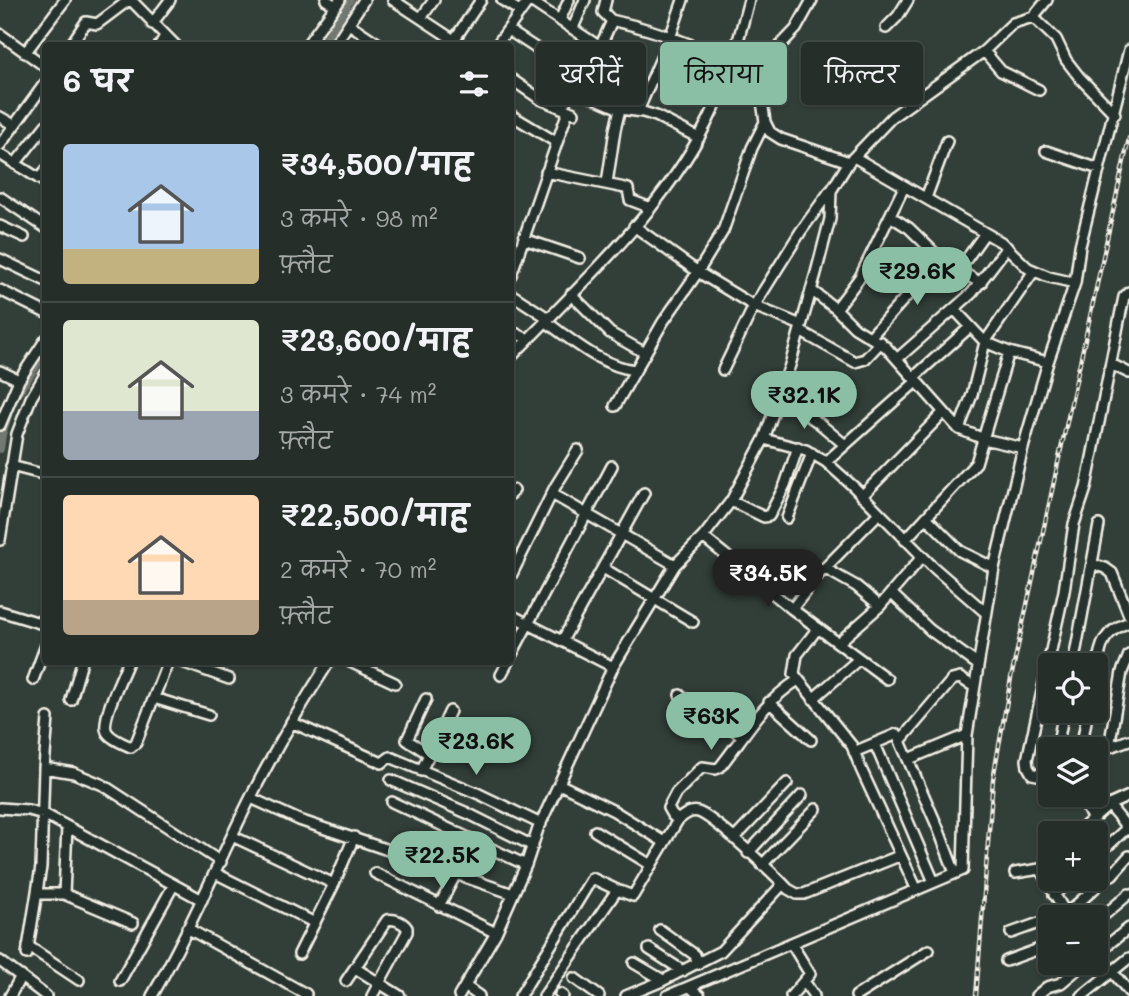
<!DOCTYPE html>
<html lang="hi">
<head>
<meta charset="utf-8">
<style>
  :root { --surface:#262e2a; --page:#2e3632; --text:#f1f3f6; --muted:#a4a8a8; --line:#424a47; --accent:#8abfa5 }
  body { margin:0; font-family:Mali,"Playpen Sans Deva",sans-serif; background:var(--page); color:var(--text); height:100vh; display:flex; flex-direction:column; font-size:26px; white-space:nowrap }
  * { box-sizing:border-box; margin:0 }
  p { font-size:23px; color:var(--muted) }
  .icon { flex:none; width:38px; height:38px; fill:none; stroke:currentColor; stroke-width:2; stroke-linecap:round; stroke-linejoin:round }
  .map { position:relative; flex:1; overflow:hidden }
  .side { position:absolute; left:42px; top:42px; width:472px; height:623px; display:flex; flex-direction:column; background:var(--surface); border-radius:7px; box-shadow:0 2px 5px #0004,0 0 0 2px var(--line) }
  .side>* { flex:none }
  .banner { position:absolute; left:536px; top:42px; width:488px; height:63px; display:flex; gap:14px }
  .buttons { position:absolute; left:1038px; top:653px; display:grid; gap:14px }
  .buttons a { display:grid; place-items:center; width:70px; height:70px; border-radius:7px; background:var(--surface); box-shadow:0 2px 5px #0004,0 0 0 2px var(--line); font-size:35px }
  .price { position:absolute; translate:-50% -60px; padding:0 16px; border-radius:24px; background:var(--accent); color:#111; font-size:23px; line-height:46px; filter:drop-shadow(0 2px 4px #0008) }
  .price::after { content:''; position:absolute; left:50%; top:42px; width:21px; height:16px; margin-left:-10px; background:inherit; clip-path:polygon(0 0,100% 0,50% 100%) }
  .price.active { background:#222; color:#fff }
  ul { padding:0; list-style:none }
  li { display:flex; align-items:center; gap:21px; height:175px; padding:0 21px }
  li+li { border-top:2px solid var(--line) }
  li span { display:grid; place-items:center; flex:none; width:196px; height:140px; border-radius:7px; color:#555 }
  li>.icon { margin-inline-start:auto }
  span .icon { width:84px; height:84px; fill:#fffc; stroke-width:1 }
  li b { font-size:30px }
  h2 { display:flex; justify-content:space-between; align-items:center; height:84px; padding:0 21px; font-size:30px }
  .pill { padding:0 24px; border-radius:7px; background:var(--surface); box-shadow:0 2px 5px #0004,0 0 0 2px var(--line); font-size:24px; line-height:63px }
  .pill.active { background:var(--accent); color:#111 }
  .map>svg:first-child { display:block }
</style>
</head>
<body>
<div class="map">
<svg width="1129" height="996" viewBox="0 0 1129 996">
  <rect width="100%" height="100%" fill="#323e38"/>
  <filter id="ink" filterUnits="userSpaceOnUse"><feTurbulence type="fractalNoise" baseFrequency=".0143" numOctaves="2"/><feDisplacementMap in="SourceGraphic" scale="14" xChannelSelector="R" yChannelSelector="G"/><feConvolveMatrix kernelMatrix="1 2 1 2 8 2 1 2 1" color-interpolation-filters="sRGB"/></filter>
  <g filter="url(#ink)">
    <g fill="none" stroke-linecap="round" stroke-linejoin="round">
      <path stroke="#727972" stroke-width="8" d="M322 46 350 0
        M12 402 46 352
        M0 449 2 435 8 415"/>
      <defs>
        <path id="minor" d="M131 0 176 46
          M326 0 336 6
          M393 0 463 46
          M502 0 521 12
          M812 0 796 29 774 52 762 73 759 80 765 122 770 132 781 139 849 162
          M1033 17 1056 39 1066 60 1080 78 1115 114
          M421 18 434 0
          M560 20 569 0
          M611 20C664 32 713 50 759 80
          M152 24 170 0
          M349 24 382 46
          M573 28 585 0
          M886 28 898 16 908 0
          M508 30 580 77
          M0 34 46 67
          M70 46 86 22 97 24 129 0
          M159 46 165 36
          M306 46 340 0
          M334 46 364 0
          M450 46 481 0
          M496 46 529 0 600 47
          M984 51 1001 71 1039 90
          M25 53 65 0
          M511 79 540 99 574 113
          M574 89 620 109 643 112 656 116 699 138
          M561 108 600 47 611 23V20L603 12 606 0
          M638 111 671 35 683 0
          M511 115 556 142
          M0 117 14 125
          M0 145 46 82
          M1046 151 1099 169
          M0 154 46 183
          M854 157 1001 242 1028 268 1049 277 1075 283
          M15 164 46 125
          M546 172 625 188 628 189 630 200 651 208
          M39 179 46 170
          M607 183 615 130 620 109
          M0 197 46 228
          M926 198 947 141
          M890 216 909 228 944 262 981 283
          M0 226 24 237
          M634 226 698 272 754 306 801 231 830 191
          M524 239 580 258
          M0 259 46 281
          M958 271 985 233
          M511 275 568 111
          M0 290 46 313
          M811 290 836 309 855 328 886 347 959 429 984 439 1023 448
          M511 294 548 318
          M571 294 610 333 645 353
          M836 309 860 277 904 187
          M954 309 985 342 1009 352 1048 362
          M545 321C573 341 601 366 635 370
          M511 331 528 339
          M800 331 855 362 865 359 881 342
          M871 336 940 259
          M511 357C585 280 670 205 715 106 731 73 739 36 749 0
          M897 359 972 293 1007 247
          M1111 364 1129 373
          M723 370 754 306 801 325
          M0 371 19 380
          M914 377 970 327
          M779 396 819 423 845 445
          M615 406 663 322 698 272 723 231 752 148 765 122
          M0 425 19 380 46 339
          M959 429 972 395 985 342 1034 271
          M764 439 806 450 826 462 854 487 932 566 985 612
          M826 462 917 381
          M11 466 46 475
          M511 494 514 490
          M552 494 675 565
          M862 496 944 412
          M731 501 764 517 769 516 785 485 798 447
          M926 517 960 551 994 568
          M787 518 812 453
          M703 537 792 609 887 679
          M0 540 17 434 31 398 46 373
          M905 540 976 463 1009 352
          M1092 564 1105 568 1112 573 1129 615
          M603 568 693 622
          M824 568 856 586 880 606
          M511 576 555 487 578 450
          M891 593 930 630 977 664
          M792 609 819 574 879 513
          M0 611 46 625
          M511 615 613 667
          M818 628 797 655 794 674 852 746 861 769 917 890
          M562 641 644 493
          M838 643 880 606 922 557
          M511 656 612 466
          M128 662C123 674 100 721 107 732 111 739 124 744 131 747L136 743 167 664
          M182 662 229 679
          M350 662 395 683
          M1073 665 1099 525
          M1096 673C1101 645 1101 633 1129 622
          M501 675 508 662
          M33 680 46 645
          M680 695 743 736
          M154 698 209 715
          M426 699 407 740 429 754
          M813 699 859 659
          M71 700 82 662
          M769 702 811 740
          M291 722 382 763 390 757 479 794 541 824
          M901 740 952 680 960 678 973 686
          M875 744 934 882
          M1109 747 1122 672 1129 655
          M1057 749 1064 710
          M1081 749 1088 710
          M854 752 897 734 938 828 955 873
          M1096 752 1129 740
          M909 759 967 735
          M44 768 74 773 103 785 221 862
          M1050 769 1037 775 1032 774 1028 767 1027 760 1064 591 1074 524 1086 488 1120 316 1124 297 1129 292
          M421 771 450 711
          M391 780 467 813 533 846
          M559 784 614 811 664 842
          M1080 794 1092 818
          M251 798 299 820 394 852
          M392 802 526 865
          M1109 805 1129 830
          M0 808 28 810 44 814 202 900
          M678 820 672 815 668 808 676 793 702 767 716 769 720 767C747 733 761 704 798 680
          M595 831 651 865
          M1077 833 1109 805 1129 796
          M232 836 334 884
          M734 839 787 783
          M748 853 802 795
          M1096 856 1112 875 1129 856
          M1096 857 1127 828
          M762 865 816 809
          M1040 869 1068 917
          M215 873 315 923
          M375 873 496 933
          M1015 873 1040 869 1050 860
          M37 894H64L133 923
          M64 894 67 827
          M1054 895 1072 878
          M439 906 456 874 513 894
          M1056 917 1066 914 1095 888
          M1096 922 1129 894
          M187 928 306 994
          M660 930 695 955 698 964
          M1011 933 1050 919
          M28 946 79 980
          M649 949 683 971
          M1097 953 1129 992
          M27 954 41 867 44 768 48 718
          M299 954 334 884 354 837
          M1096 954 1129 928
          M0 961 46 996
          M1006 961 1050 945
          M634 963 663 980
          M355 968 400 996
          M574 978 599 996
          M120 981 173 886
          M346 981 387 920C394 918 403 922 407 928V932L372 996
          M804 981 814 996
          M465 986 479 996
          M690 987 700 996
          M560 994 563 996
          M10 996 21 976
          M152 996C185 939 211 879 240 819 266 765 296 713 329 662
          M459 996 496 933 526 865 538 829 613 667 675 565 703 537 731 501 764 439 790 365 816 273 830 219 831 191 849 162 892 117 984 51 1013 23 1033 17 1047 0
          M520 996 592 878 617 890
          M544 996 617 890 633 896 678 820C684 815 690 810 698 812 713 816 775 875 788 889L797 894H804L899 856
          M626 996 662 981 721 951 783 884
          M667 996 963 870 967 735 994 568 1023 448 1048 362 1075 283 1080 246 1129 50
          M791 996 810 974 791 943
          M856 996 929 950
          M1036 996 1047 987 1061 983 1086 962
          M1082 996 1129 958"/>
      </defs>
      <use href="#minor" stroke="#f4f1e8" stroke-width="14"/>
      <use href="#minor" stroke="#26332d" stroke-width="9"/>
      <defs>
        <path id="rail" d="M976 996 993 779 1011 678 1129 138"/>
      </defs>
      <use href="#rail" stroke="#f4f1e8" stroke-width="4.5"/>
      <use href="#rail" stroke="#26332d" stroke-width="2" stroke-dasharray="5" stroke-linecap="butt"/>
    </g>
  </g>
</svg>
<div class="buttons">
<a><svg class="icon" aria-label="locate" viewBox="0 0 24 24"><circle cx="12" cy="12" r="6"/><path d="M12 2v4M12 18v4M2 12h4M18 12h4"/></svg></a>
<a><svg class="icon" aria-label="layers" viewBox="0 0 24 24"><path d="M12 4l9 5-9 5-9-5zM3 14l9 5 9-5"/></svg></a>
<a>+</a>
<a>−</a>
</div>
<b class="price" style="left:917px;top:307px">₹29.6K</b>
<b class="price" style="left:804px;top:431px">₹32.1K</b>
<b class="price active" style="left:768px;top:609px">₹34.5K</b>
<b class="price" style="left:711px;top:752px">₹63K</b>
<b class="price" style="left:476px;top:777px">₹23.6K</b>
<b class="price" style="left:442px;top:891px">₹22.5K</b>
<div class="banner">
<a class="pill">खरीदें</a>
<a class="pill active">किराया</a>
<a class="pill">फ़िल्टर</a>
</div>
<section class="side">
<h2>6 घर<svg class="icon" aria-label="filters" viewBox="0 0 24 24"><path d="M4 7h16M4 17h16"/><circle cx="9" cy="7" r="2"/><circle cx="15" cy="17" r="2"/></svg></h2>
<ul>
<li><span style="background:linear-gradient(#a9c7e8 75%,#c2b280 0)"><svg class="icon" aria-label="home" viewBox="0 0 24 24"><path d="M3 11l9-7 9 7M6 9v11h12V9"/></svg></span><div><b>₹34,500/माह</b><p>3 कमरे · 98 m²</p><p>फ़्लैट</p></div></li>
<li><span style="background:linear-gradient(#dfe7d0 65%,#9aa5b1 0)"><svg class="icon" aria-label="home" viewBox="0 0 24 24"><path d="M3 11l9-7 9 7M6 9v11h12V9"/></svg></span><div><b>₹23,600/माह</b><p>3 कमरे · 74 m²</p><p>फ़्लैट</p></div></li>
<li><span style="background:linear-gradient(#ffd9b3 75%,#b9a48a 0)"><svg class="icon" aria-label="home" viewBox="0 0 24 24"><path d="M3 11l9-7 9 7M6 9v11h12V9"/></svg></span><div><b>₹22,500/माह</b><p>2 कमरे · 70 m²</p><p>फ़्लैट</p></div></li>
</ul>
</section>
</div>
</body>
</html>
